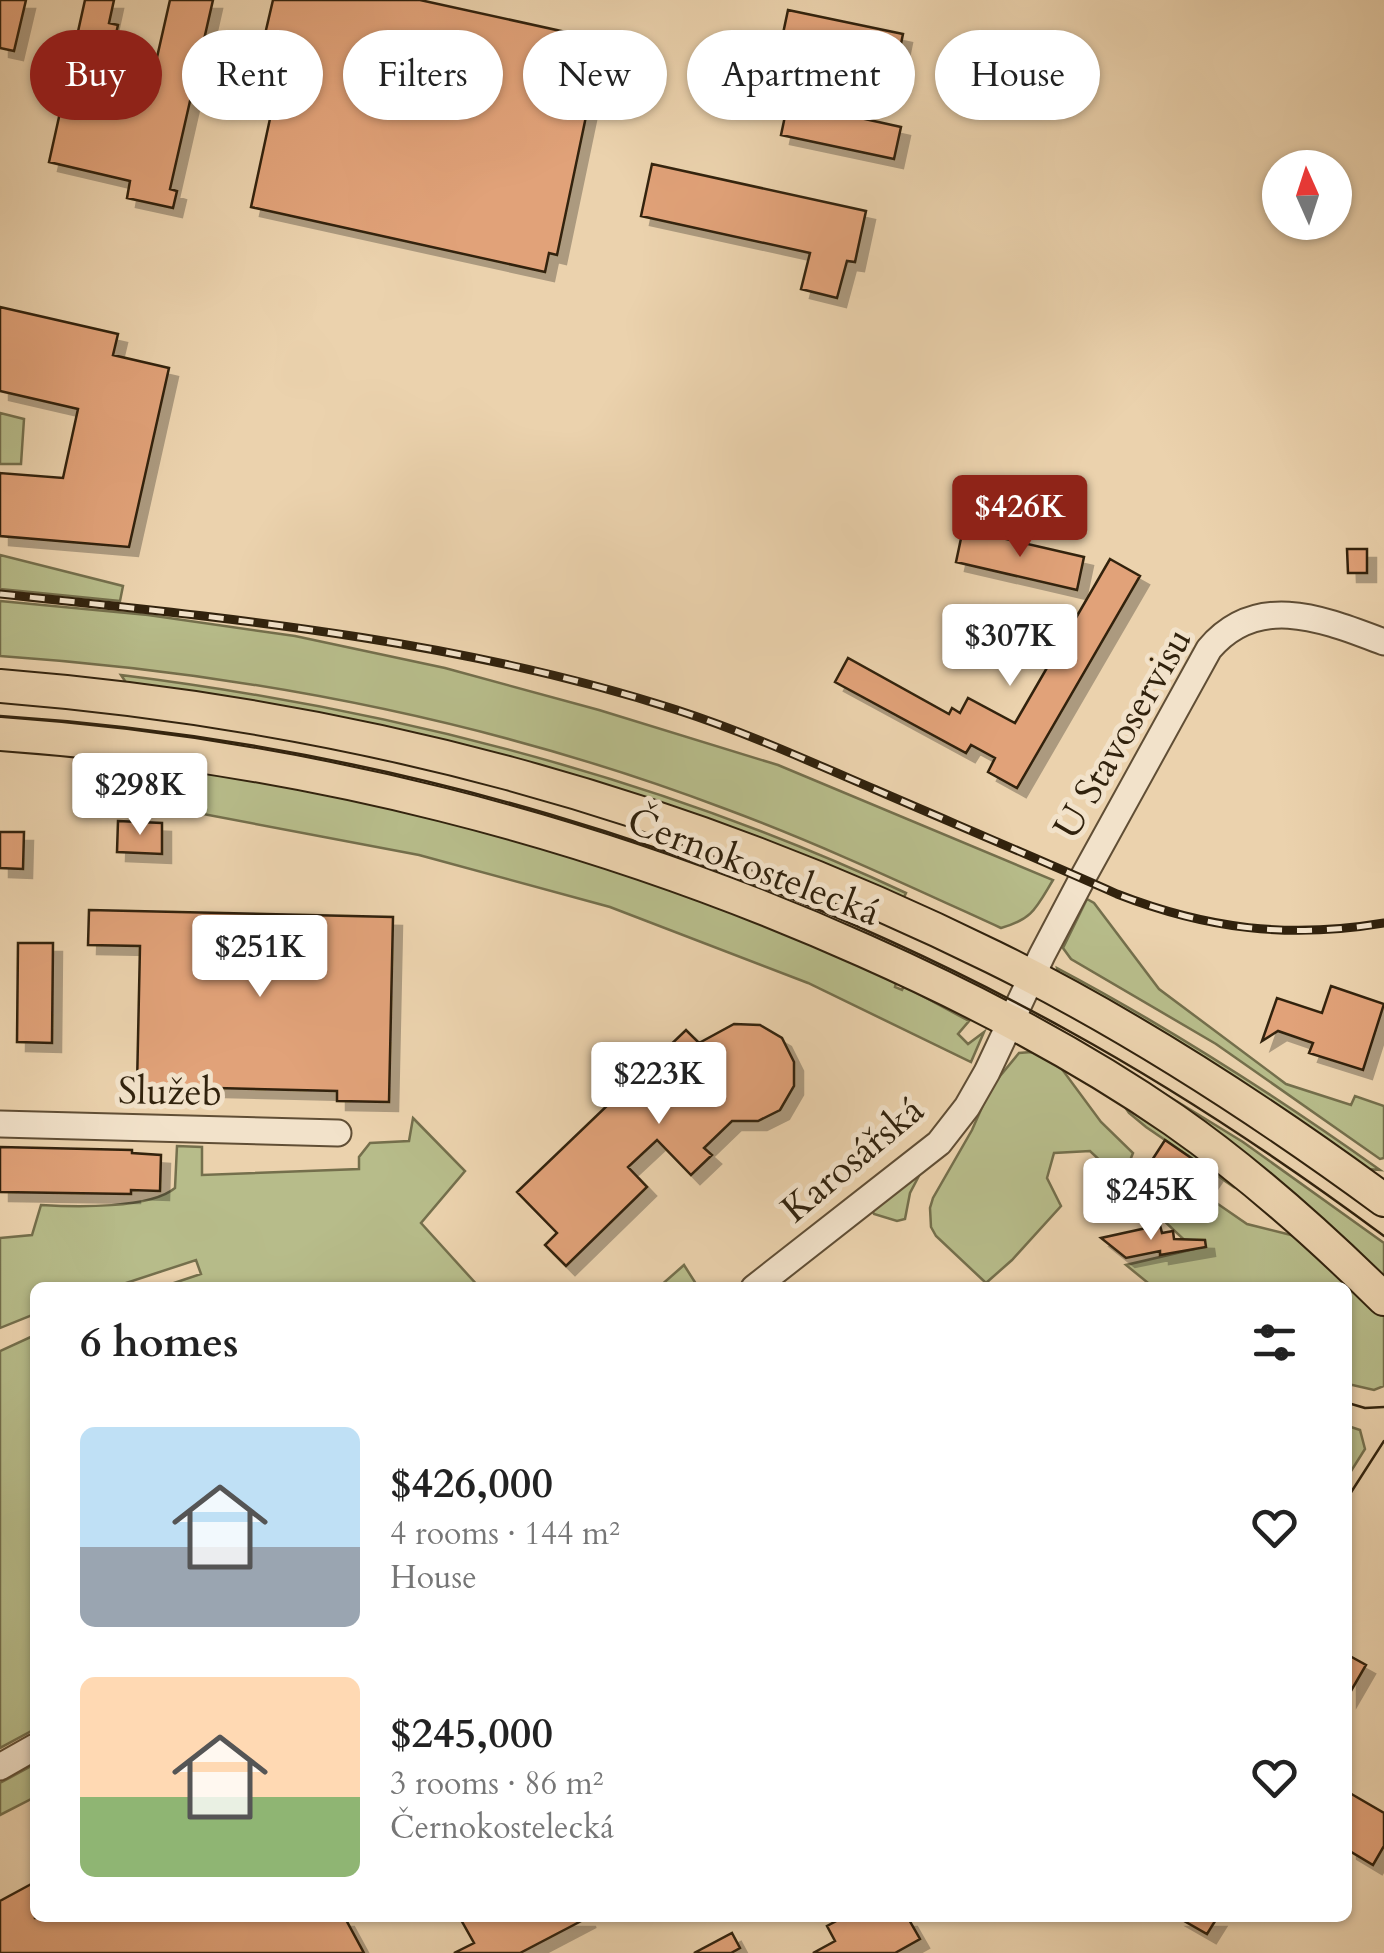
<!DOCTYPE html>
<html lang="en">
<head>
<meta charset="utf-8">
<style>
  :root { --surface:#fff; --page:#f2f2f2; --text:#222; --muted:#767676; --accent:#8f2418 }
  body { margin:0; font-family:Cardo,serif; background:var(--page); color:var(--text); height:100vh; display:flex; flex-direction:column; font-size:38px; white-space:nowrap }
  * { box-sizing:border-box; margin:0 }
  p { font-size:32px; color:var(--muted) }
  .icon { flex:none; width:55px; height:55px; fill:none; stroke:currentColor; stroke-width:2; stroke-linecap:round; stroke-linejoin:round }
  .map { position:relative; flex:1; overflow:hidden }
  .drawer { position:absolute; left:30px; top:1282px; width:1322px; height:640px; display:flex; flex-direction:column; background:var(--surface); border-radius:15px; box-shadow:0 2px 8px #0004 }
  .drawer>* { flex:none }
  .banner { position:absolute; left:30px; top:30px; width:1325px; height:90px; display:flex; gap:20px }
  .needle { width:65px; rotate:357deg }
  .fabs { position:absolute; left:1262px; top:150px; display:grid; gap:20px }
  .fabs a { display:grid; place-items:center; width:90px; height:90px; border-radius:50%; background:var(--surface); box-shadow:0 2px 8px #0004; font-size:50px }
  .price { position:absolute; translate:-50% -85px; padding:0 22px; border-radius:10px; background:#fff; color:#222; font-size:32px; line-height:65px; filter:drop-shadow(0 2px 5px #0008) }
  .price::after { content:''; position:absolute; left:50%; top:60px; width:30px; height:22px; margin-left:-15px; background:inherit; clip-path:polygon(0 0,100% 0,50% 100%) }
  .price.selected { background:var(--accent); color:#fff }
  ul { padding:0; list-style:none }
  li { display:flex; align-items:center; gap:30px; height:250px; padding:0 50px }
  li span { display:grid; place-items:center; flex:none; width:280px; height:200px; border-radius:15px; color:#555 }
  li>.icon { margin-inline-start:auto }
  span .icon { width:120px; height:120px; fill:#fffc; stroke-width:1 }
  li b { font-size:42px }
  h2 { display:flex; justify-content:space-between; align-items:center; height:120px; padding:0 50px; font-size:42px }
  .chip { padding:0 35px; border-radius:45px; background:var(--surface); box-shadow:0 2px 8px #0004; font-size:35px; line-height:90px }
  .chip.selected { background:var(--accent); color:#fff }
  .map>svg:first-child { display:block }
</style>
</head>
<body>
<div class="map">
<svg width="1384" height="1953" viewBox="0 0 1384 1953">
  <defs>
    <filter id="shadow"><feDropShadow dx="9" dy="9" stdDeviation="0" flood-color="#0004"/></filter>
  </defs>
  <rect width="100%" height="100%" fill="#ebd2ad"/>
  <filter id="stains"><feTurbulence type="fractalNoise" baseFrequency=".002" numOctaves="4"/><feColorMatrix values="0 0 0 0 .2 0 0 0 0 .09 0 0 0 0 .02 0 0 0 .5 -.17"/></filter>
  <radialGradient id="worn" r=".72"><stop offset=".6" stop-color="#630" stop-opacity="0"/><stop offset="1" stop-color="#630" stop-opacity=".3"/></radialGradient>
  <path fill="#b7bc8a" stroke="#746f4c" stroke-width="2.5" d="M0 413 24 419 21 464H0Z
    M0 555 123 586 120 601 0 589Z
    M0 601 148 615 295 636 445 668 599 710 778 765 1053 880C1036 908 1033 919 1001 928 909 886 818 843 723 808 493 721 245 673 0 656Z
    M121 675C392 709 658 777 906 893L902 901 834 872 127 684Z
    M84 752 146 759 446 816 745 912 896 983 895 987 902 990 904 986 969 1021 958 1034 968 1044 984 1032 971 1062 808 983 610 907 419 855 182 810 187 773 89 757 83 767Z
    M1087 899 1094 903 1159 989 1286 1084 1351 1105 1355 1096 1384 1106V1158L1380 1159 1216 1044 1071 959 1063 948Z
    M1057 968C1170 1028 1276 1096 1380 1170L1367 1169 1058 973Z
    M1031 1052 1053 1057 1101 1122 1133 1153 1129 1163 1190 1205 1202 1193 1247 1224 1303 1238 1384 1315V1386L1374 1390 1348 1384V1288L1153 1287 1126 1265 1194 1249 1090 1151 1054 1153 1047 1178 1061 1206 1012 1260 986 1283 936 1236 931 1227 930 1208 933 1198 972 1130 991 1087 1019 1053Z
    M1098 1053 1243 1142 1384 1243V1282Z
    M1116 1094 1254 1194 1234 1187 1146 1127 1129 1113Z
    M413 1118 465 1171 421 1223 479 1287H162L201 1274 196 1260 114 1287 35 1288V1314L0 1328V1238L32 1235 41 1205C75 1207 150 1209 175 1188L177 1146 202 1147V1175L359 1169V1157L370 1143 409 1141Z
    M921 1172 910 1193 905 1219 897 1221 874 1214 871 1208Z
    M684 1265 698 1287H659Z
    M35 1335V1729L0 1748V1351Z
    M1348 1426 1360 1430 1365 1449 1348 1476Z
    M35 1764V1797L0 1815V1783Z"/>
  <path fill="#e1a279" stroke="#31220d" stroke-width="2.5" filter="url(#shadow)" d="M0 0H26L14 51 0 48Z
    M85 0H114L109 23 118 25 106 78 143 86 145 73 153 75 170 0H213L170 189 177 191 173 208 127 198 130 181 49 162Z
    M273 0H420L602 40 557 255 549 253 545 272 251 207 288 35 266 30Z
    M788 10 903 34 896 68 781 43Z
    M788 102 901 127 894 159 781 135Z
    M652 164 866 211 855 262 847 261 837 298 801 289 810 253 641 216Z
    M0 307 118 334 113 355 169 368 129 547 0 536V473L63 478 78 409 0 391Z
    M963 529 1084 557 1077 590 956 562Z
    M1347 549H1367V573H1348Z
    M1110 559 1140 576 1017 788 988 772 995 758 971 745 966 753 835 682 848 658 949 714 952 708 960 713 968 698 1015 723Z
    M118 821 162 823V854L117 852Z
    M0 832H24L23 869 0 868Z
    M89 910 393 917 389 1102 337 1101V1091L137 1086 140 946 88 945Z
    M18 943H53L52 1043 17 1042Z
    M1331 986 1384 1004 1363 1070 1309 1053 1313 1043 1278 1031 1262 1041 1277 998 1322 1013Z
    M734 1024 760 1025 782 1038 794 1062V1086L780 1110 758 1121H732L704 1148 712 1155 691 1175 657 1140 628 1167 647 1187 566 1266 545 1245 557 1233 517 1192 686 1030 699 1043Z
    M1165 1140 1213 1173 1198 1195 1193 1192 1188 1199 1145 1171Z
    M0 1147 132 1150V1153L161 1155 160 1191 131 1190V1194L0 1192Z
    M1160 1225 1162 1233 1173 1231 1174 1239 1205 1240 1206 1247 1160 1255V1251L1126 1258 1101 1238Z
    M1348 1655 1366 1665 1348 1696Z
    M1348 1792 1384 1813V1846L1373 1865 1348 1850Z
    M35 1882V1918H345L364 1953H0V1901Z
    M460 1918H587L520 1953H454L474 1943Z
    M842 1918H908L920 1939 895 1953H813L835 1941 827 1926Z
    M1179 1918H1217L1207 1934Z
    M732 1933 740 1948 731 1953H694Z"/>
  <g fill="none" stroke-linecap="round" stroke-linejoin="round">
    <defs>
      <path id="minor" d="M0 1124 338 1133
        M754 1288 939 1143 967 1107 987 1072 1042 955 1082 879 1209 649C1258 591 1325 620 1384 642
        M0 1767 35 1747"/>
      <path id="major" d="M0 686C351 714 677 801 993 957 1131 1025 1260 1109 1384 1200
        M0 734C298 755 593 829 865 951 973 999 1077 1053 1174 1120 1250 1173 1318 1234 1384 1299"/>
    </defs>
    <use href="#minor" stroke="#604e35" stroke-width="29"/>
    <use href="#major" stroke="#31220d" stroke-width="36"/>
    <use href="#minor" stroke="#f2e2ca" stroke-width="25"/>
    <use href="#major" stroke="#ebd2ad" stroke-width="32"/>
    <path stroke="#31220d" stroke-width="2.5" d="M0 716C371 740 741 850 1067 1030 1178 1091 1283 1161 1384 1236
      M1348 1403 1365 1408 1384 1407
      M1348 1497 1384 1441"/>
    <defs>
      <path id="rail" d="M0 594C228 618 458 639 677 710 745 732 809 761 874 789 955 824 1036 858 1117 894 1207 929 1289 939 1384 923"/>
    </defs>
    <use href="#rail" stroke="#31220d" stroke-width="9"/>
    <use href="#rail" stroke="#f2e2ca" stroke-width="5" stroke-dasharray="15" stroke-linecap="butt"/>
  </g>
  <g text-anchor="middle" stroke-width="10" stroke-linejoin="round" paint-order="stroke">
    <g font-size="38" fill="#31220d" stroke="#f2e2ca">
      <text transform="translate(1122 733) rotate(-60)" y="13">U Stavoservisu</text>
      <text transform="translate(754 866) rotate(21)" y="13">Černokostelecká</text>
      <text transform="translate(170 1091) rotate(1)" y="13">Služeb</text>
      <text transform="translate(852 1159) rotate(-40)" y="13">Karosářská</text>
    </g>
  </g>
  <rect width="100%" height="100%" filter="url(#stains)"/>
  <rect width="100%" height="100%" fill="url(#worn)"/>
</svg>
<div class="fabs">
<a><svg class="needle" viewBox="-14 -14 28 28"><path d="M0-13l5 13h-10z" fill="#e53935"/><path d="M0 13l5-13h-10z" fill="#767676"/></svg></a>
</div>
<b class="price selected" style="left:1020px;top:560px">$426K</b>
<b class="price" style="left:1010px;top:689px">$307K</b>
<b class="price" style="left:140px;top:838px">$298K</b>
<b class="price" style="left:260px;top:1000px">$251K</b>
<b class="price" style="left:659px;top:1127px">$223K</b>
<b class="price" style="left:1151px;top:1243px">$245K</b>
<div class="banner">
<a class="chip selected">Buy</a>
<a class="chip">Rent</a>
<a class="chip">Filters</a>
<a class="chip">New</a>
<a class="chip">Apartment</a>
<a class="chip">House</a>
</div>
<section class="drawer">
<h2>6 homes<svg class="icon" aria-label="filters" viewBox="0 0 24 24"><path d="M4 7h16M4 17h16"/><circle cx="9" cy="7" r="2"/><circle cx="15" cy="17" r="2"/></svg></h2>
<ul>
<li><span style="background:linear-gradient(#bfe0f5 60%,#9aa5b1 0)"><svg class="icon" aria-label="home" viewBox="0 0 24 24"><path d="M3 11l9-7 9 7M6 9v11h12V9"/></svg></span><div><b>$426,000</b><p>4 rooms · 144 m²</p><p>House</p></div><svg class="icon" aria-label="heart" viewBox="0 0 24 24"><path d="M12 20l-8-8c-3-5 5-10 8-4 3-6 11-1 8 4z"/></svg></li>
<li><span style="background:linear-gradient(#ffd9b3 60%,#8fb573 0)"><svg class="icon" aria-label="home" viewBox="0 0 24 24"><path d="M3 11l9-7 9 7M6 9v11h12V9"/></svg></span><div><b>$245,000</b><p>3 rooms · 86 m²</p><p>Černokostelecká</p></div><svg class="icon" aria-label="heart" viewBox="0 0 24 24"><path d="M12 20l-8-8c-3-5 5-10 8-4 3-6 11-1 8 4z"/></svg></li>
</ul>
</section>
</div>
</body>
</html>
